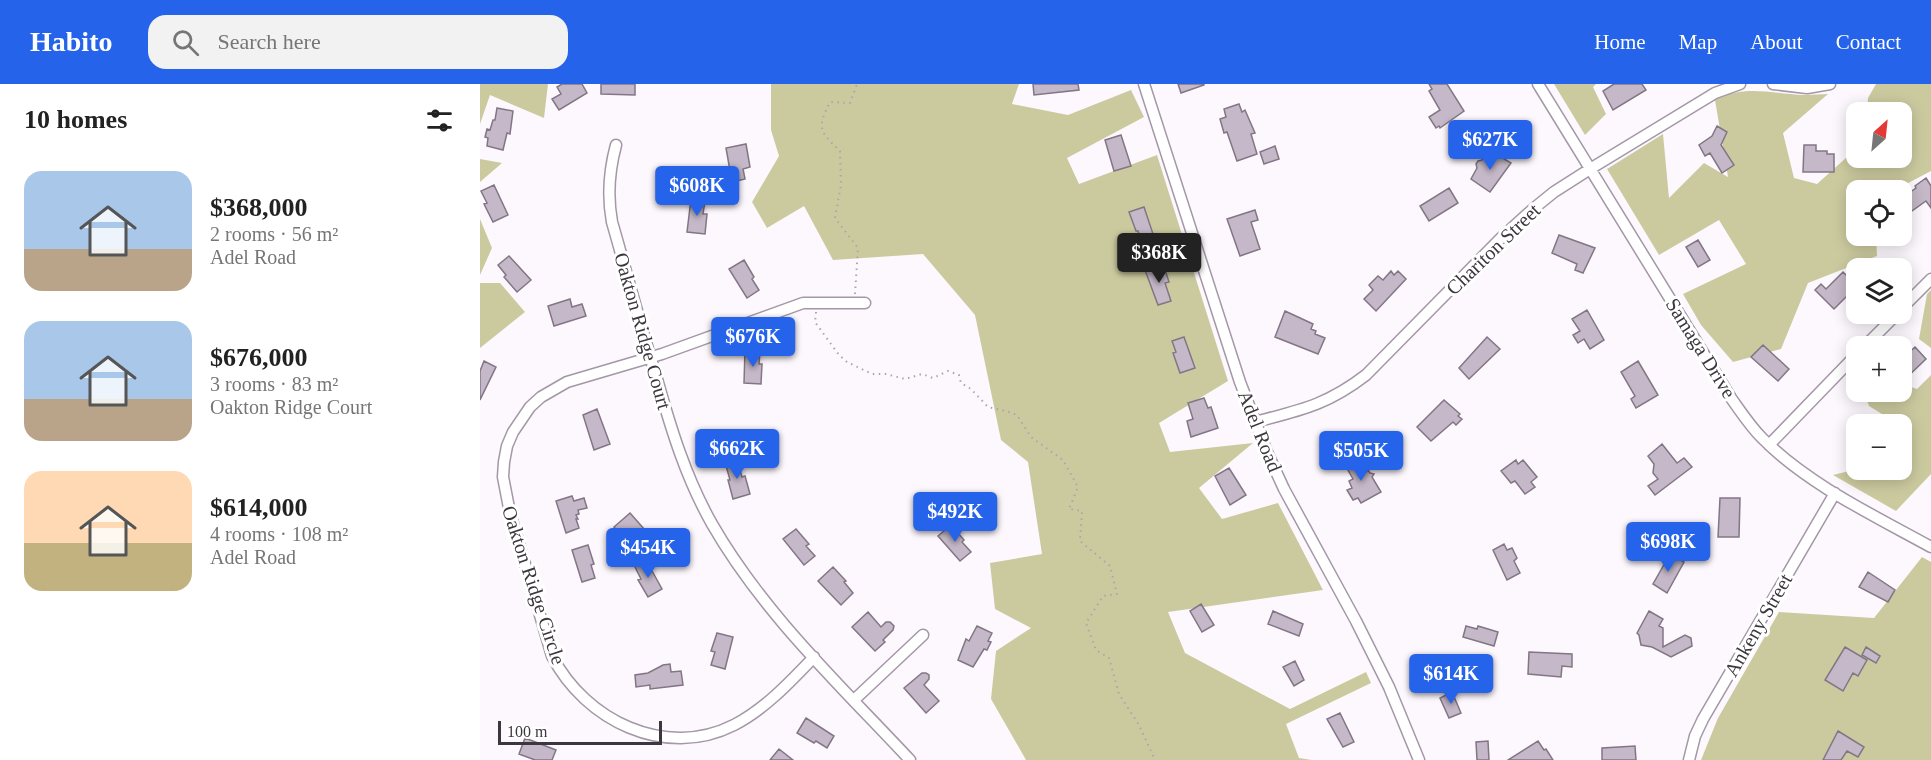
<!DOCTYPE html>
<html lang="en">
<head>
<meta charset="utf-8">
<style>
  :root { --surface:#fff; --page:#f2f2f2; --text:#222; --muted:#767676; --accent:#2563eb }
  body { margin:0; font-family:"Times New Roman",serif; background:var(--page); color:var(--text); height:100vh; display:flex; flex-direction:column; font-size:22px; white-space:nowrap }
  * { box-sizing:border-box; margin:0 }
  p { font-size:20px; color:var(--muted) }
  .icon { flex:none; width:33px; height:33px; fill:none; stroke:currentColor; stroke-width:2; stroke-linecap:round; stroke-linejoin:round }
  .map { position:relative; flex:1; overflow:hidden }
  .panel { display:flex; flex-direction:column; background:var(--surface); width:480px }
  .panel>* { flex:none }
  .needle { width:39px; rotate:27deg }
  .fabs { position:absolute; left:1366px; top:18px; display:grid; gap:12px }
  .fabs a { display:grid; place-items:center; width:66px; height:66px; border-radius:12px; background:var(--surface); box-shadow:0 3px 15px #0003; font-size:30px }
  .scale { position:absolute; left:18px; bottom:15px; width:164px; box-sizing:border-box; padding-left:6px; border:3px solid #3c373e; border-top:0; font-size:16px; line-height:21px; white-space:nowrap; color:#3c373e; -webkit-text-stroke:4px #fff; paint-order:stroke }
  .price { position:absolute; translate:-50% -51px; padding:0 14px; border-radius:6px; background:var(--accent); color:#fff; font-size:20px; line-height:39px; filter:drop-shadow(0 2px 3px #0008) }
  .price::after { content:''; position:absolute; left:50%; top:36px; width:18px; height:14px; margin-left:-9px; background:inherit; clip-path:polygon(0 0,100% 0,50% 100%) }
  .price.selected { background:#222; color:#fff }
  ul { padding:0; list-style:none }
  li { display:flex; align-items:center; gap:18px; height:150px; padding:0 24px }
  li span { display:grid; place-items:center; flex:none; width:168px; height:120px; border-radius:18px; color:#555 }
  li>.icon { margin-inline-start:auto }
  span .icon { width:72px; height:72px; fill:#fffc; stroke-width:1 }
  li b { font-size:26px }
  h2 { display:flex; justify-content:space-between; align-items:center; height:72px; padding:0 24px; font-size:26px }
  header { display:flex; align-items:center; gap:36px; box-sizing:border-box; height:84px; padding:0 30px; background:var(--accent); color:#fff }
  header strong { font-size:28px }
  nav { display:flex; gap:33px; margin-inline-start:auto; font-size:21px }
  .search { width:420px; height:54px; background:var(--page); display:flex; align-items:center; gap:15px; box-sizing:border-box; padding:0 21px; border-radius:18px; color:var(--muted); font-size:22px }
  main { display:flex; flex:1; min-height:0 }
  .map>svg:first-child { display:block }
</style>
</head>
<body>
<header>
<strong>Habito</strong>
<div class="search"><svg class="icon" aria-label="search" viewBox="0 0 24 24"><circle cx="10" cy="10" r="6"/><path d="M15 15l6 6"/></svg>Search here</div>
<nav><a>Home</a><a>Map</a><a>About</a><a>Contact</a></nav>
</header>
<main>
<section class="panel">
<h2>10 homes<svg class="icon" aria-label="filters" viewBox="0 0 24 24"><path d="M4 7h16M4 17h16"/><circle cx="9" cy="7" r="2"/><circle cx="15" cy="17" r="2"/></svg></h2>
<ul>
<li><span style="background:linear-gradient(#a9c7e8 65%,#b9a48a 0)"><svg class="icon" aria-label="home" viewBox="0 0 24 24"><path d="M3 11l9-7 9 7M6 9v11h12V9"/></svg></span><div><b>$368,000</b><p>2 rooms · 56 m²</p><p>Adel Road</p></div></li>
<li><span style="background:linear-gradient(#a9c7e8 65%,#b9a48a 0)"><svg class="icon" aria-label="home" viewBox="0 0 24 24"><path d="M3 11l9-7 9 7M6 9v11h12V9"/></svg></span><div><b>$676,000</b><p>3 rooms · 83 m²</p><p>Oakton Ridge Court</p></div></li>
<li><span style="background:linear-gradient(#ffd9b3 60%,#c2b280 0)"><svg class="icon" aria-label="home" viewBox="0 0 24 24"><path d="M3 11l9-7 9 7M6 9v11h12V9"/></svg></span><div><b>$614,000</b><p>4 rooms · 108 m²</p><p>Adel Road</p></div></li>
</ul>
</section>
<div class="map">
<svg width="1451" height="676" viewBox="0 0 1451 676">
  <rect width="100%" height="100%" fill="#fdf8fe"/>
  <path fill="#cbca9f" d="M0 0H68L64 34 10 11 0 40Z
    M291 0H539L532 20 588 31 651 6 664 33 587 74 599 100 677 71 748 297 679 339 690 368 773 359 719 404 742 435 798 419 843 506 688 528 705 569 810 625 886 588 891 599 806 640 819 674 832 676H546L511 615 516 567 551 544 515 525 510 479 562 470 548 378 521 356 495 231 443 170 353 176 324 122 287 144 272 118 299 72 291 46Z
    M1074 0H1116L1113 3 1126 30 1105 51Z
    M1396 0H1451V87L1415 106H1377V152H1396L1397 172 1328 199 1301 265 1253 278 1221 241 1203 210 1266 180 1239 136 1179 171 1127 85 1183 50 1189 114 1224 79 1248 93 1235 16C1264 0 1293 10 1324 11 1332 11 1340 10 1348 10L1303 49 1314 94 1337 100 1377 64V74H1422V28H1387L1388 14Z
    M0 75 22 79 0 98Z
    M0 135 12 164 0 191Z
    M0 199H20L45 228 0 264Z
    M1451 206V264L1439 255 1447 210Z
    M1451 291V390L1416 427 1353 391 1377 385 1422 386V340H1418L1389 322 1384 308H1422V300L1437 305Z
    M1442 473 1451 478V676H1221L1238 634 1299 528 1394 534Z"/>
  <path fill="#c5b8c8" stroke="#827685" stroke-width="1.5" d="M82 0H102L107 9 79 26 72 15 81 10 77 3Z
    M121 0H155V11L121 10Z
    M553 0H598L599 6 554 11Z
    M698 0H724V1L701 9Z
    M949 0H967L984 27 960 44 959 42 956 44 949 33 960 26 949 7 952 5Z
    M1134 0H1162L1166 6 1133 26 1123 7Z
    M759 20 762 28 765 26 775 49 771 50 777 70 757 77 747 48 744 49 740 35 746 33 744 25Z
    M17 24 33 27 30 50 27 49 23 66 7 62 8 54 5 53 7 45 10 46 13 36H15Z
    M1237 42 1247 48 1241 61 1254 81 1242 89 1230 69 1225 72 1219 61 1232 52Z
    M641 51 651 82 634 87 625 56Z
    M266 60 270 83 263 85 265 95 252 98 246 64Z
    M1324 61H1336V67H1347V70H1354V88H1323Z
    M795 62 799 75 784 80 780 68Z
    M1009 66 1031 79 1010 108 991 95 997 84 996 80 998 77 1002 76Z
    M1446 94 1451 102V124L1446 117 1422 134V114L1436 104 1435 102Z
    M14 101 28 131 13 138 4 120 7 119 1 107Z
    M969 104 978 119 949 137 940 122Z
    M211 115 225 117 223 130H227L225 150 207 148Z
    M664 123 674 153 661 157 658 147H656L649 128Z
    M775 126 778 136 771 138 780 165 760 172 747 135Z
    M1079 151 1115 164 1103 189 1095 186 1097 180 1072 169Z
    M1218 156 1230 176 1218 183 1206 163Z
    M29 172 51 196 37 208 24 193 26 191 18 181Z
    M264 176 274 193 272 195 279 206 267 214 249 185Z
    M683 180 689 198 685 199 691 217 678 221 665 186Z
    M911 187 914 191 918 187 926 195 896 227 884 215 893 206 889 201 898 192 903 196Z
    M1363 188 1377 202 1354 225 1335 206 1341 200 1346 205Z
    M90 215 92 223 102 220 106 232 74 242 68 222Z
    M1107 226 1124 256 1110 265 1104 255 1098 259 1093 251 1100 247 1092 235Z
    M805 227 833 240 831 245 836 247 835 250 845 254 838 270 795 253Z
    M704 253 715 284 700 289 693 269 696 268 692 257Z
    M1007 253 1020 265 989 295 979 284Z
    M1283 261 1309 285 1298 297 1271 273Z
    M1435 263 1446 275 1422 298V275Z
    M265 266 280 267 279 280H282L281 300 264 299Z
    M4 277 16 283 0 316V287Z
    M1158 277 1178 311 1156 324 1151 315 1155 312 1141 288Z
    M724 314 728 324 731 323 738 344 711 353 707 337 713 335 708 319Z
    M964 316 980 330 978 332 982 335 976 341 973 338 951 357 937 343Z
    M117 325 130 360 114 366 103 331Z
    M1182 360 1197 379 1204 374 1212 383 1175 411 1168 402 1178 395 1173 389 1174 380 1168 372Z
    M878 373 886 388 888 386 890 389 894 390 892 393 901 408 881 419 878 414 873 416 867 406 872 404 869 397 873 395 865 381Z
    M257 375 262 393 265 392 270 410 253 415 248 396H250L245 378Z
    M1036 376 1038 380 1043 376 1057 393 1051 398 1055 403 1045 410 1035 397 1031 399 1021 387Z
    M749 384 766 411 750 421 735 392Z
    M92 412 94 417 104 414 107 424 98 426 99 430 96 431 98 435H96L99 444 86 449 76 417Z
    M1240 414H1260L1259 453H1238Z
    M150 429 172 454 163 463 155 455 150 460 134 443Z
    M471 441 484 456 482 458 491 468 480 477 458 452Z
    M316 445 329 460 326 462 335 472 324 481 303 455Z
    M1024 460 1027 466 1032 464 1037 474 1034 477 1040 489 1027 496 1013 466Z
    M108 461 114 480 111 481 115 494 102 498 92 466Z
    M1190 470 1204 478 1187 509 1173 500Z
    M166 476 182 505 168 513 158 496 161 495 155 483Z
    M353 483 366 497 364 498 373 509 361 521 338 497Z
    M1388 488 1415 506 1408 518 1379 503Z
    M721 520 734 541 722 548 710 527Z
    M793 527 823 540 819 552 788 540Z
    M1169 527 1183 535 1179 542 1183 544V563L1205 551 1211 554 1212 562 1191 573 1172 563 1161 561 1159 551 1157 549Z
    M388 528 401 543 406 538H410L414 542 413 546 403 556 405 558 395 567 372 543Z
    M497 542 512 549 508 557 511 558 507 566 504 565 493 583 478 576 486 555 489 557Z
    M986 542 997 545 998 542 1018 548 1014 562 983 553Z
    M237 549 253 553 245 585 231 581 235 568 231 567Z
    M1365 563 1387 576 1378 592 1373 589 1363 607 1345 596Z
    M1386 563 1400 572 1396 579 1382 571Z
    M1049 568 1092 570V583L1082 582 1081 593 1048 590Z
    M815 577 824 596 814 602 803 583Z
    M190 580 191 588 201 587 203 601 170 605V601L156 603 155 591 168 589 183 581Z
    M442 589H446L449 591V595L444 601 459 617 446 629 424 604Z
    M972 608 981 629 969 634 960 614Z
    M860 629 874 658 863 663 847 635Z
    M326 634 354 652 347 664 336 657 334 659 317 649Z
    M1358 647 1384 663 1378 673 1367 667 1361 676H1343Z
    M45 654 76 666 72 676H55L39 670Z
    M1008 657 1009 676H997L996 658Z
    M1058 657 1064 666 1066 665 1073 676H1028Z
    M1155 662 1156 676H1122V664Z
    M299 665 313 676H290Z"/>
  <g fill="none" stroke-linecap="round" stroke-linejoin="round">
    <defs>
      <path id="minor" d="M664 0 760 298 787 368 804 405 876 537 909 603 939 676
        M1058 0 1251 314C1261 328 1270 342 1282 354 1327 400 1395 432 1451 463
        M1293 0 1327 4 1350 0
        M136 61C129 87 127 111 132 138 147 190 161 243 177 295 191 345 206 394 232 440 283 529 360 601 430 676
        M1422 224 1451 195
        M1385 262 1417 230
        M775 338C821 326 847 321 886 291L1021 154 1053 125 1074 108 1110 85 1235 9 1260 0
        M1289 361 1377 270
        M334 573C310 598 285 625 254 641 185 676 105 636 72 572L30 429 23 393 24 378 27 362 33 348 50 323 61 313 87 298 182 270 323 219H385
        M374 616 443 551
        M1209 676 1215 652 1223 635 1355 409"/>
    </defs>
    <use href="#minor" stroke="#a497a7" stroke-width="13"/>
    <path stroke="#aaa5ab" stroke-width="2" stroke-dasharray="1.5 4.5" stroke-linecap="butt" d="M375 210 378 164 355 134 361 101 360 67C339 47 337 44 350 18L370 19 377 0
      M336 228 335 238 359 271 367 278 392 290H406L425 295 442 290 453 294 468 287 479 291 481 299 491 305 508 323 526 327 537 331 551 353 583 376 598 403 589 425 602 427 600 457 630 482 637 510 623 512 606 539 616 566 629 574 639 610 659 641 675 676"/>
    <use href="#minor" stroke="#fff" stroke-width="10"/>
  </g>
  <g text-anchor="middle" stroke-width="6" stroke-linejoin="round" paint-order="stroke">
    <g font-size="20" fill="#3c373e" stroke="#fff">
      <text transform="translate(1013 165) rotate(-44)" y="7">Chariton Street</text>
      <text transform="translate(163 247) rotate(74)" y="7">Oakton Ridge Court</text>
      <text transform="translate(1221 264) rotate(58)" y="7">Samaga Drive</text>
      <text transform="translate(780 347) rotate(68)" y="7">Adel Road</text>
      <text transform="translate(54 501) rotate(72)" y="7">Oakton Ridge Circle</text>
      <text transform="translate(1278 541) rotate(-60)" y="7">Ankeny Street</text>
    </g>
  </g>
</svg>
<div class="fabs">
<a><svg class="needle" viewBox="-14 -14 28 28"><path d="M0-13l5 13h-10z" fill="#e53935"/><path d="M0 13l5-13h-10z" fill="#767676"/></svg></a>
<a><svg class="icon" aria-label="locate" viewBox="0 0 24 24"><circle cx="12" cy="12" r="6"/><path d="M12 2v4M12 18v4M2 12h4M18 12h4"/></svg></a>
<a><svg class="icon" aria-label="layers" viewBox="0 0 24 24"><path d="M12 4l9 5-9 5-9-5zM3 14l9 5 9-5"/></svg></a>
<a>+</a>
<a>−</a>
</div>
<div class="scale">100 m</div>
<b class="price" style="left:1010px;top:87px">$627K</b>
<b class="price" style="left:217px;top:133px">$608K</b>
<b class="price selected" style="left:679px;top:200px">$368K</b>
<b class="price" style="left:273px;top:284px">$676K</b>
<b class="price" style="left:257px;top:396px">$662K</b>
<b class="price" style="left:881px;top:398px">$505K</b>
<b class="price" style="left:475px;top:459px">$492K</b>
<b class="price" style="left:1188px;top:489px">$698K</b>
<b class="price" style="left:168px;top:495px">$454K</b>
<b class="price" style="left:971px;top:621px">$614K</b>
</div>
</main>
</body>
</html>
